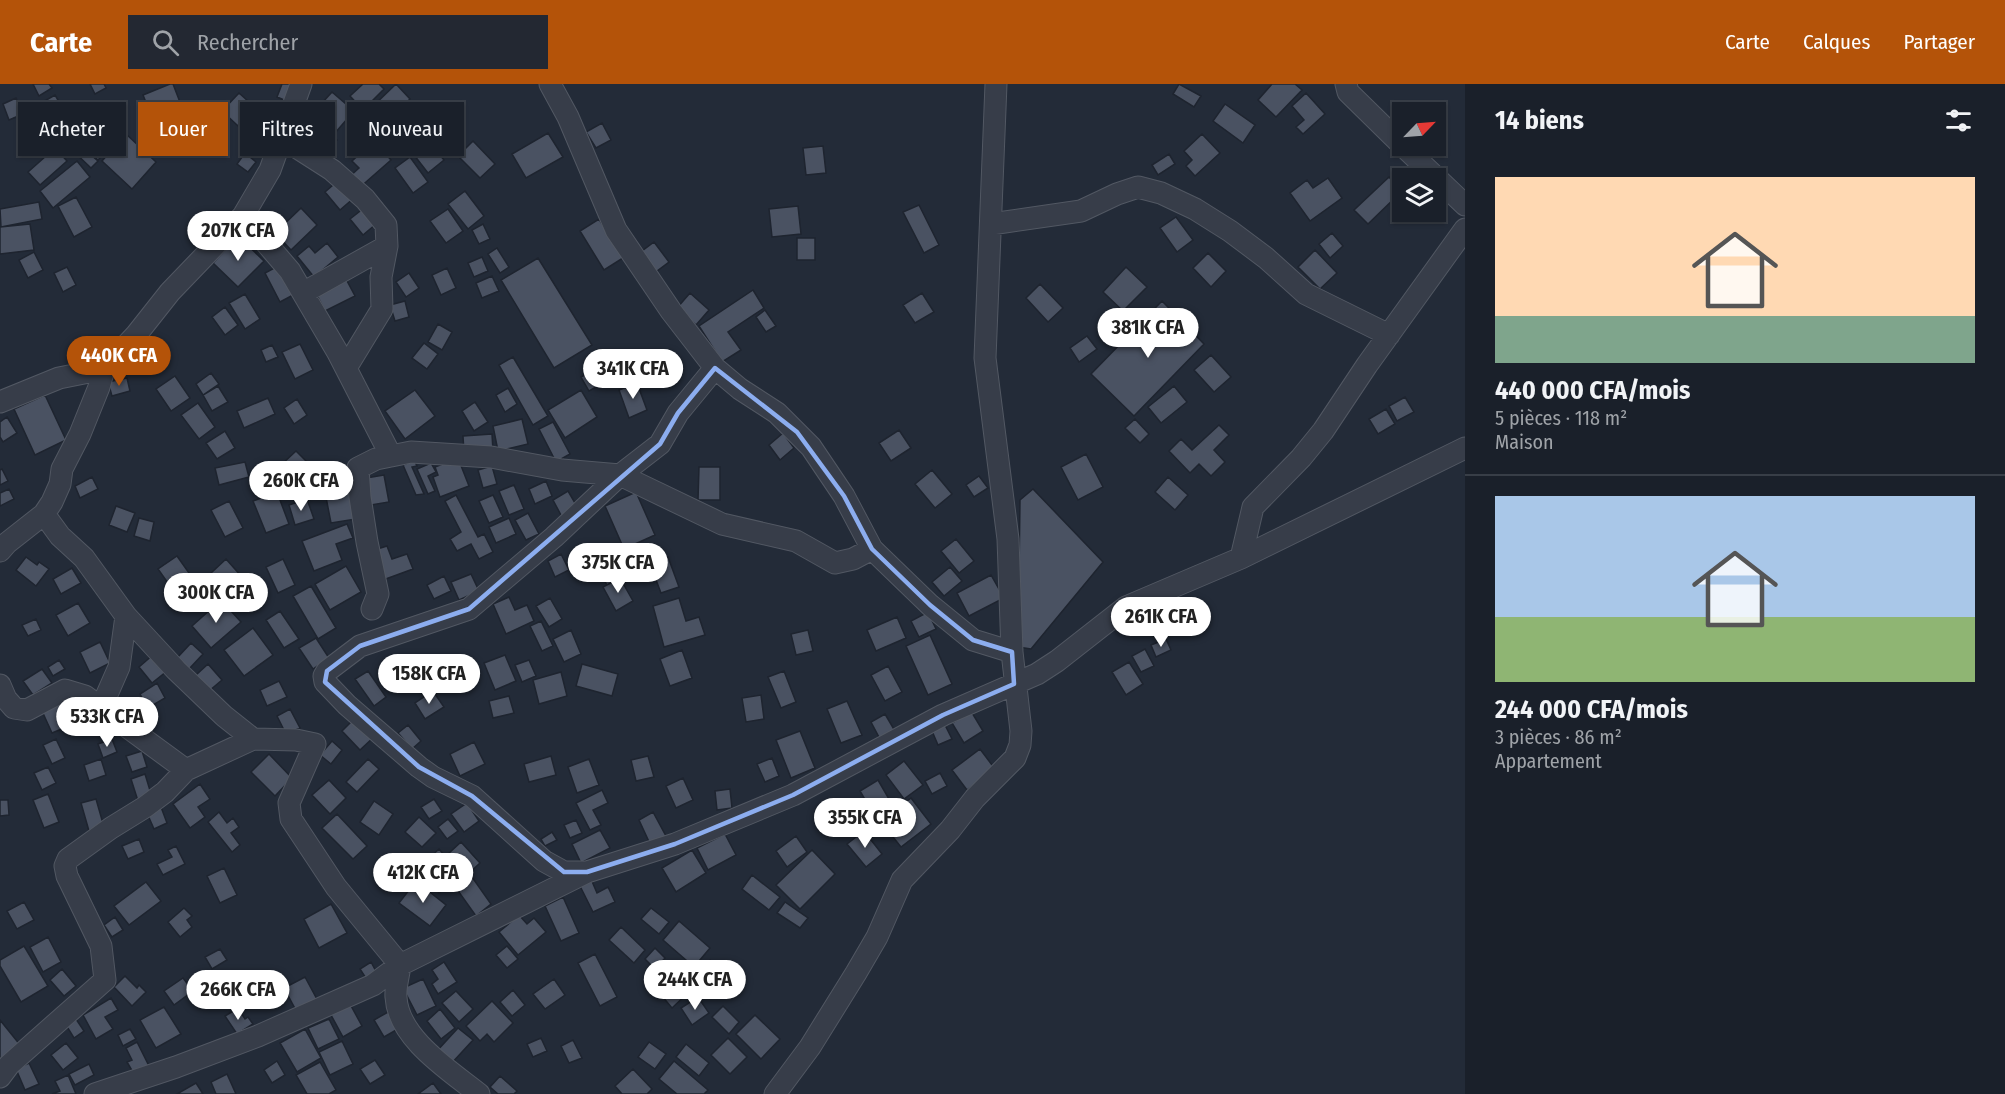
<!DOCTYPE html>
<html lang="fr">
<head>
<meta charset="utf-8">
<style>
  :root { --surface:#1a202a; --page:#232832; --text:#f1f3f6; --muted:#9fa3a8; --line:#383e47; --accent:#b45309 }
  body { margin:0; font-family:"Fira Sans Condensed",sans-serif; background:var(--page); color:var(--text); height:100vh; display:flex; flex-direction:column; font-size:22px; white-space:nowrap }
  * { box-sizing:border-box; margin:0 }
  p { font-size:20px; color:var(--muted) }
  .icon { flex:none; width:33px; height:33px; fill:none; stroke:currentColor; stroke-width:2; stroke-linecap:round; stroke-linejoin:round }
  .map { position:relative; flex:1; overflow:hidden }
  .side { display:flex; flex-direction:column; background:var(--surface); width:540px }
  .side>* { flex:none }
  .top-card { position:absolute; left:18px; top:18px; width:570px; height:54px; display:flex; gap:12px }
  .needle { width:39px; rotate:65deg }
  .fabs { position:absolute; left:1392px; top:18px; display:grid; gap:12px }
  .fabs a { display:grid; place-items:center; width:54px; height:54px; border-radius:0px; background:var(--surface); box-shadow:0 2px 4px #0004,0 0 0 2px var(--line); font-size:30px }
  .price { position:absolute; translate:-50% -51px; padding:0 14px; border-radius:21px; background:#fff; color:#222; font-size:20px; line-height:39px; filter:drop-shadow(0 2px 3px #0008) }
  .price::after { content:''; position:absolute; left:50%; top:36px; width:18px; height:14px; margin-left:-9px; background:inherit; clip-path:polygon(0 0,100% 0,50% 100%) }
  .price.active { background:var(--accent); color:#fff }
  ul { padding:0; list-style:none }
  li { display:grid; align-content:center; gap:12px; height:318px; padding:0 30px }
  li+li { border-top:2px solid var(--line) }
  li span { display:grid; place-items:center; height:186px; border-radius:0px; color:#555 }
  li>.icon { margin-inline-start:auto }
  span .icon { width:108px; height:108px; fill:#fffc; stroke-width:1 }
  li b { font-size:26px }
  h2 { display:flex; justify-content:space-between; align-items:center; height:72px; padding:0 30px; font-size:26px }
  .tag { padding:0 21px; border-radius:0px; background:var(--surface); box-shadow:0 2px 4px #0004,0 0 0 2px var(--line); font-size:21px; line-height:54px }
  .tag.active { background:var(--accent); color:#fff }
  header { display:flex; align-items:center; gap:36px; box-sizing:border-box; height:84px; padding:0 30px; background:var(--accent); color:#fff }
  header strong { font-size:28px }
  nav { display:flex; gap:33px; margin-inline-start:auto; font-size:21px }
  .search { width:420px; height:54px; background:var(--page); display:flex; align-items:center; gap:15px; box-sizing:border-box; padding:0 21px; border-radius:0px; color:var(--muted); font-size:22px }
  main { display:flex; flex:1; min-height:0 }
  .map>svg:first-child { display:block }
</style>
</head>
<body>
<header>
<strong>Carte</strong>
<div class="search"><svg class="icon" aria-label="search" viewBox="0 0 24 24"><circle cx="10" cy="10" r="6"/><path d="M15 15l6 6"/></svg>Rechercher</div>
<nav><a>Carte</a><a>Calques</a><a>Partager</a></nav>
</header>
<main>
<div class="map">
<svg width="1465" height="1010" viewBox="0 0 1465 1010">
  <rect width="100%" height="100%" fill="#232b38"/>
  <path fill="#4a5262" stroke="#1e242f" stroke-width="1.5" d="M33 0H49L52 4 39 12Z
    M90 0H104L106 4 95 10Z
    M170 0H173L183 26 154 38 143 11Z
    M282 0H296L289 18 277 13Z
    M363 0H379L384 5 363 26 350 12Z
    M396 0 410 15 396 28 411 44 397 58 368 27Z
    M1179 0 1201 12 1194 23 1173 10Z
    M1272 0H1295L1302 6 1276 33 1258 16Z
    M332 8 354 27 335 49 312 30Z
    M239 9 268 35 251 54 222 27Z
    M1306 9 1325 30 1303 50 1296 43 1304 36 1292 22Z
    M55 11 74 43 50 58 38 38 49 31 41 19Z
    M16 14 23 30 9 36 3 20Z
    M443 18 460 38 443 54 425 34Z
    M1225 20 1255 41 1243 59 1213 37Z
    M105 26 126 47 98 76 87 66 108 44 97 34Z
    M209 33 221 45 212 55 200 44Z
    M602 39 611 56 596 64 586 48Z
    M88 42 97 50 84 65 98 77 91 84 69 63Z
    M321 42 337 56 321 75 305 61Z
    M419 46 444 76 428 89 404 58Z
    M548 49 563 73 526 94 512 70Z
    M126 50 156 78 132 105 102 77Z
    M1202 50 1220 69 1195 92 1186 82 1192 76 1184 67Z
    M374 57 391 76 358 105 348 94 359 84 352 77Z
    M473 57 495 80 480 94 458 72Z
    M823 62 826 89 806 91 803 64Z
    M55 64 67 77 40 101 28 88Z
    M245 69 256 78 248 88 237 80Z
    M1169 70 1175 80 1158 91 1152 81Z
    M410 73 428 98 413 109 395 84Z
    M77 77 90 93 53 124 40 107Z
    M1389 93 1402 107 1368 140 1354 126Z
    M1328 94 1342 114 1310 137 1290 109 1307 96 1313 104Z
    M340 95 355 113 340 126 325 108Z
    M465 107 484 132 468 145 448 120Z
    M76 113 92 143 74 153 58 122Z
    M39 118 42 135 1 143 0 125Z
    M919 121 939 161 924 169 903 128Z
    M798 122 801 150 772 153 769 125Z
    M301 124 317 141 291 166 275 149Z
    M364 124 376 140 363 151 350 135Z
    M448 125 463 147 446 159 430 137Z
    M1176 133 1193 156 1177 168 1160 144Z
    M599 135 623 174 604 186 580 147Z
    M30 140 34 166 0 170V143Z
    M483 140 490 155 479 160 472 146Z
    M1332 149 1343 162 1330 174 1319 160Z
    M238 152 264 177 238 203 213 179Z
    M797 154H815V176H797Z
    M654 158 669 178 653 190 638 170Z
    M327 159 338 173 314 193 297 172 309 162 315 169Z
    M497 164 509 183 500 189 488 170Z
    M1315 166 1337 189 1320 205 1298 183Z
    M34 168 43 186 28 194 19 176Z
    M1208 169 1226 187 1211 203 1193 184Z
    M482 173 488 187 474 193 468 179Z
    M538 174 592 261 554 284 501 196Z
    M280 181 295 210 280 218 265 189Z
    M67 183 76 201 63 208 54 189Z
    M1126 183 1147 203 1123 227 1103 208Z
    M447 184 456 204 441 211 432 191Z
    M409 189 419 204 406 213 396 198Z
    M492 192 499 207 482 214 476 199Z
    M346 195 355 212 325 227 316 209Z
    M1040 200 1063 224 1048 238 1026 214Z
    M753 206 764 224 728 248 741 266 722 278 699 242Z
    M690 209 709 226 696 241 677 224Z
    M922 209 934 228 915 239 903 221Z
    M245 210 260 235 245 245 229 219Z
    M405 217 409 233 395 237 390 221Z
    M1162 217 1204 260 1134 332 1091 290Z
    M225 223 238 241 225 251 212 233Z
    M765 226 776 242 766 248 756 233Z
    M438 240 452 248 442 266 428 258Z
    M1087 252 1097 265 1079 278 1070 264Z
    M424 259 438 270 427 285 412 274Z
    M300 260 313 286 295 295 282 268Z
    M272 261 278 273 266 278 261 266Z
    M1211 271 1231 293 1214 308 1194 286Z
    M513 273 548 332 533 341 499 281Z
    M609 278 616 292 589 307 581 293Z
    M211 289 219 300 203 311 196 300Z
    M175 292 190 314 171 327 156 305Z
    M127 294 130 307 112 312 108 298Z
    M637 299 647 326 629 334 619 306Z
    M218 302 228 318 212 327 203 311Z
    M1174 302 1187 318 1161 339 1148 323Z
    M508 304 517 320 505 328 496 311Z
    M415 306 435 332 405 355 385 327Z
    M581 306 597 333 565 354 548 326Z
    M45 311 66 356 35 371 14 325Z
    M1405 313 1414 328 1397 337 1389 322Z
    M268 314 275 330 244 344 237 327Z
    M297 315 307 331 294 340 284 324Z
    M475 318 488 338 474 347 462 327Z
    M198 319 215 343 199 355 181 331Z
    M1386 325 1395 340 1378 350 1369 335Z
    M7 333 17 349 3 358 0 353V338Z
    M522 335 528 360 498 367 493 342Z
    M1135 335 1149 350 1140 359 1125 344Z
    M553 338 570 370 556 378 539 345Z
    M1219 341 1229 351 1214 366 1225 378 1211 392 1199 380 1190 389 1169 367 1181 355 1192 366Z
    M899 346 911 364 891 377 879 359Z
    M225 347 235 364 217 375 206 359Z
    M783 349 794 364 780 376 769 361Z
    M492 350 493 367 464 369 463 352Z
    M296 367 315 386 299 403 279 383Z
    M1086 370 1103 403 1078 416 1061 383Z
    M458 374 469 402 440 413 433 393 438 391 435 383Z
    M414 376 417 382 412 383 424 410 416 411 403 381Z
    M245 378 249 393 219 401 215 384Z
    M431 379 436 388 428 392 435 407 428 410 417 385Z
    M492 382 497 400 483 404 478 386Z
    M699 383H720V416H698Z
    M2 385 8 397 0 401V386Z
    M932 386 952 410 935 424 915 400Z
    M384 391 389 418 371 421 366 394Z
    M979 392 988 404 974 413 966 401Z
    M92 393 98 405 80 414 75 402Z
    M1168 393 1188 411 1175 426 1155 408Z
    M546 397 552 412 535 420 529 405Z
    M514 401 524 425 509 431 499 407Z
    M351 404 356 435 331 439 325 408Z
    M9 405 14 415 0 422V409Z
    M1033 405 1103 478 1031 565 1018 563 1020 416Z
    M568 407 578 424 562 433 553 416Z
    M277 408 289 440 266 449 253 417Z
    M636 408 655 451 624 465 605 422Z
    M456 411 478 453 484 450 493 468 479 475 471 460 457 467 450 455 461 448 445 417Z
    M493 411 503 433 489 439 479 417Z
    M307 415 314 435 295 441 289 421Z
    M229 417 243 444 225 453 211 426Z
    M116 422 135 429 127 448 109 441Z
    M528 429 539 450 526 456 515 436Z
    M139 434 154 438 150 457 134 452Z
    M509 434 516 450 496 459 489 443Z
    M347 440 353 454 336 460 342 476 314 487 302 457Z
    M956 455 974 477 959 489 941 467Z
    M387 462 392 475 407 470 413 485 383 496 371 467Z
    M615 463 629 489 607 501 592 475Z
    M561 470 569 486 555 493 548 477Z
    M177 472 194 496 175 509 158 485Z
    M26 473 37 481 39 478 49 485 36 502 16 486Z
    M668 473 679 503 661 509 650 480Z
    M226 475 242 493 226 508 210 490Z
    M283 475 295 501 278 509 266 483Z
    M346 482 361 508 330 526 315 500Z
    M950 483 962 497 944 512 932 498Z
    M72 484 81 499 61 510 53 495Z
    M471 490 479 507 459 516 451 498Z
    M991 491 1004 514 969 532 957 509Z
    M444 492 451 507 434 515 427 501Z
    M620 494 633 517 616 527 603 503Z
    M311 502 336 544 318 555 293 512Z
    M509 513 515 526 527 521 534 537 506 550 493 520Z
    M550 514 562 535 549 543 536 522Z
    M679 514 686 537 699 533 705 551 664 563 653 522Z
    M221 516 241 538 211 564 192 542Z
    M78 519 90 539 68 552 56 531Z
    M280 527 299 555 284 564 266 536Z
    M928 528 936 545 919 553 911 537Z
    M897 533 906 554 876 567 867 546Z
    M36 535 41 546 28 552 22 541Z
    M541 537 553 562 542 567 530 542Z
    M253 544 273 571 244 592 224 566Z
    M571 546 581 570 564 578 553 555Z
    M808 546 813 567 796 571 791 550Z
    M930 551 952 600 928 611 906 562Z
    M316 554 329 574 313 585 299 564Z
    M1166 555 1171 566 1156 573 1151 561Z
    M100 558 110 579 90 589 80 568Z
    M191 559 203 570 189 585 177 574Z
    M1145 565 1154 582 1141 588 1132 572Z
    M682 566 692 594 670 602 660 575Z
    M154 570 167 587 152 599 139 583Z
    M505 571 516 597 495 606 484 579Z
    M59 576 65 585 53 592 48 583Z
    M529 576 536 592 522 598 515 581Z
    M1129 578 1143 600 1126 611 1112 588Z
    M208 580 222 596 209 607 196 591Z
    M582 580 618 590 612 612 576 602Z
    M888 582 902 608 885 617 871 591Z
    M42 585 52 599 33 611 23 597Z
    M368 587 386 613 374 622 355 595Z
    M784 587 796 618 781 624 768 593Z
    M561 588 567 612 539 620 533 596Z
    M279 597 287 613 267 622 260 606Z
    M157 599 165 614 148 624 140 610Z
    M433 607 444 623 425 635 415 619Z
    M761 611 764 635 746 638 742 614Z
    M509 612 514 629 493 634 489 617Z
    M66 617 76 639 52 649 42 627Z
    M847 617 862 651 841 659 827 625Z
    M290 625 300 644 286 650 277 632Z
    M971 627 983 647 964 659 952 639Z
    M885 630 895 647 880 655 871 638Z
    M357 632 376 651 360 666 342 647Z
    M408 641 421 657 412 665 398 649Z
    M945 641 952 655 938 661 932 647Z
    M800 647 815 684 791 694 776 656Z
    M56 655 65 674 52 680 43 661Z
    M112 655 117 668 103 674 98 660Z
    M332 657 342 666 331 680 320 671Z
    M474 658 485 680 460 692 450 670Z
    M980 665 995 685 967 706 952 686Z
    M142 667 147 683 132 688 126 672Z
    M269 670 292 694 275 712 251 688Z
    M551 672 556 691 529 698 524 680Z
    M648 672 654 693 636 697 631 676Z
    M772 674 779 692 765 698 757 680Z
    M101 675 106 691 89 697 84 681Z
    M368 675 379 685 357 708 346 698Z
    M589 675 599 701 577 709 568 683Z
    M904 677 923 701 904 715 886 691Z
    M48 683 56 699 42 706 34 689Z
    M940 689 947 702 932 710 925 697Z
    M145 690 152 713 138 717 131 695Z
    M683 694 693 716 676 724 666 702Z
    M329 696 346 714 330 730 312 711Z
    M878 696 889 715 871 726 860 707Z
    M200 700 210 715 198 723 205 733 190 744 173 720Z
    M730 705 732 724 717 726 715 707Z
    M602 706 608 719 593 726 601 741 590 746 576 719Z
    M48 710 59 738 44 744 33 716Z
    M911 714 931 740 901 763 881 738Z
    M96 715 104 743 89 747 81 719Z
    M434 715 442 727 429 735 421 723Z
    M0 716H8L9 731 0 732Z
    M842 716 856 735 841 746 827 728Z
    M374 717 393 730 379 751 360 738Z
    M467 719 479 737 464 748 451 730Z
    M161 723 167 739 154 745 147 729Z
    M219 728 227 739 233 734 239 743 231 749 240 761 232 768 208 738Z
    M653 728 667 754 651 762 639 736Z
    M337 730 367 762 353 775 322 744Z
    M419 733 436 749 422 763 405 748Z
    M448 735 458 747 447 755 438 743Z
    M576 736 582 749 570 754 564 741Z
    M600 746 610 764 581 779 572 760Z
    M864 747 882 770 866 783 847 760Z
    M552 748 557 756 545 762 541 755Z
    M725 750 736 771 708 786 697 764Z
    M796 752 807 768 787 783 776 767Z
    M139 755 144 768 128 775 122 762Z
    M461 758 480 779 467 791 448 770Z
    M176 762 185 780 163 791 157 780 172 773 168 766Z
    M439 765 461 791 439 809 429 796 438 789 427 776Z
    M692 766 706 789 676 808 662 784Z
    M812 766 835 790 800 825 776 801Z
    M224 784 237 811 220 819 207 792Z
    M752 791 780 813 769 826 742 805Z
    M472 793 491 820 476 832 456 804Z
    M591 795 597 809 608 803 615 818 593 828 579 800Z
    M416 797 446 821 430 842 399 819Z
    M146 798 161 817 129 841 114 822Z
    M563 813 579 849 561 857 545 822Z
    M24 818 34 836 17 845 7 827Z
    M785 818 808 834 800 844 777 829Z
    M331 820 347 849 319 864 304 835Z
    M184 824 192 832 187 836 192 843 180 853 168 838Z
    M651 824 669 838 659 850 641 835Z
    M519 831 527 840 534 834 546 848 518 871 499 848Z
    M115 833 123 846 112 853 104 841Z
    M679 837 710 864 694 883 663 856Z
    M621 843 645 866 634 879 609 856Z
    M48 853 61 878 43 888 30 863Z
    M24 862 48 902 21 918 0 882V876Z
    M507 862 518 875 507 884 496 871Z
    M655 864 665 874 655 885 645 875Z
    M220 865 227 876 212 885 205 873Z
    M595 870 617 913 600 922 578 879Z
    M710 876 725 890 714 903 698 889Z
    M371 878 379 893 369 899 360 885Z
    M444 878 457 898 438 910 432 900 438 895 432 886Z
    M62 885 76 902 64 912 50 896Z
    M125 892 137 904 139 901 146 908 132 922 114 903Z
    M305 893 319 919 298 930 284 904Z
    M183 894 193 907 174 921 164 907Z
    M423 895 436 922 417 931 403 904Z
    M554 895 565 911 545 925 533 910Z
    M680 895 691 906 672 924 662 912Z
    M513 906 525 921 512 932 500 918Z
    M456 907 473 925 459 938 442 919Z
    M698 913 709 929 692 941 681 924Z
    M111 914 118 926 105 933 113 945 96 955 83 931Z
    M492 917 513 939 494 958 487 950 480 957 466 942Z
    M350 920 362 942 343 953 331 931Z
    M723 922 739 938 729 950 712 933Z
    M164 923 181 950 156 964 140 936Z
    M238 924 245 935 248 933 253 940 237 950 225 932Z
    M440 925 455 944 441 955 427 937Z
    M388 928 398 945 384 953 374 936Z
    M755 931 780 955 761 975 736 950Z
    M76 935 84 947 74 954 66 941Z
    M329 935 339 955 318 965 308 944Z
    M0 936 21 962 0 978Z
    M458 944 473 956 450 981 436 968Z
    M130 945 136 955 123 962 118 951Z
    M305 945 321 974 297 988 280 959Z
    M541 954 547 967 533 973 527 960Z
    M728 954 747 973 730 990 711 971Z
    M573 956 582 974 569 979 561 962Z
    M342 957 353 980 330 991 319 968Z
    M137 958 149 982 134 990 127 978 132 976 126 964Z
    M649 958 666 970 655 985 638 973Z
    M66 959 78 974 63 986 51 971Z
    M686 960 709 979 699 992 676 973Z
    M375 976 385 991 370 1000 360 985Z
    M277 977 285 991 272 999 264 986Z
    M674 977 708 1006 704 1010H677L659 995Z
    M320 978 336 1006 329 1010H307L296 991Z
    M29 979 39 1000 25 1006 16 985Z
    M89 980 94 991 75 1001 69 990Z
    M633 985 652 1005 647 1010H622L615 1002Z
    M227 990 236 1010H216L211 998Z
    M68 991 76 1010H52L60 1007 55 997Z
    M500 992 517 1007 514 1010H498L490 1003Z
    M196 999 203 1010H177Z
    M433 999 441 1010H418Z"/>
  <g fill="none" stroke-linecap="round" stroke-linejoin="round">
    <defs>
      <path id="street" d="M550 0 568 33 616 146 671 227 715 284 740 305 777 329 811 363 844 412 872 465 930 521 973 556 1012 568
        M1346 0 1348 8 1402 61
        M282 54 332 86 365 115 386 141 387 162 381 193 382 225 346 284
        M1403 62 1465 121
        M243 132 290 187 338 269 391 372
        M991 140 1081 127 1117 110 1138 103 1161 109 1195 125 1230 147 1266 174 1306 210 1389 251
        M303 209 387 162
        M0 318 59 294 104 285
        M44 430 60 452 84 474 126 532 176 586 224 632 253 655 296 656 315 660 289 719 291 735 336 803 400 881C399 891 395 903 396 913 398 954 449 986 479 1010
        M0 467 7 459 44 430 52 418 60 400 62 385 80 350 99 303 104 285 136 251 170 208 243 132 270 86 301 0
        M1241 474 1253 423 1301 374 1323 347 1367 281 1465 145
        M372 525 378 510 367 458 360 413 358 384 376 375 411 368 491 373 562 386 620 391 722 440 796 457 835 479 853 475 872 465
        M0 601 6 615 14 624 27 626 65 606 85 612 186 686 253 655
        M101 624 119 583 126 532
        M583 788H564L544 777 472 712 433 693 419 683 347 621 325 598 324 592 327 587 360 562 469 525 554 453 620 391 660 360 678 329 715 284
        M0 993 9 981 105 896 101 862 67 792 65 782 68 775 111 744 145 723 165 708 186 686
        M95 1010 176 983 258 952 373 901 400 881 587 788 675 760 793 711 943 631 1037 590 1057 577 1126 523 1241 474 1465 364
        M775 1010 810 963 856 889 877 853 902 796 950 746 975 714 1015 674 1020 661 1021 647 1012 568 1008 455 985 274 996 0"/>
    </defs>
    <use href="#street" stroke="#525863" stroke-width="23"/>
    <use href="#street" stroke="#373d49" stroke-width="21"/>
  </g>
  <path fill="none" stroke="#8cadef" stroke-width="4.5" stroke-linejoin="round" d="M715 284 797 348 844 412 872 465 930 521 973 556 1012 568 1014 600 943 631 793 711 675 760 587 788H564L472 712 419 683 325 598 327 587 360 562 469 525 660 360 678 329Z"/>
</svg>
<div class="fabs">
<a><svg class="needle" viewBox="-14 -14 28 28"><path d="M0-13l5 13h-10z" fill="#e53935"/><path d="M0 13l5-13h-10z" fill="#9fa3a8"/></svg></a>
<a><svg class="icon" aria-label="layers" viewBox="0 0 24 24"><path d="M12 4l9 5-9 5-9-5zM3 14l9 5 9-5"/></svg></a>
</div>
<b class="price" style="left:238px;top:178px">207K CFA</b>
<b class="price" style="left:1148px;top:275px">381K CFA</b>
<b class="price active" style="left:119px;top:303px">440K CFA</b>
<b class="price" style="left:633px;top:316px">341K CFA</b>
<b class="price" style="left:301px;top:428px">260K CFA</b>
<b class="price" style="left:618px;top:510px">375K CFA</b>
<b class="price" style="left:216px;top:540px">300K CFA</b>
<b class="price" style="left:1161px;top:564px">261K CFA</b>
<b class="price" style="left:429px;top:621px">158K CFA</b>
<b class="price" style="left:107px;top:664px">533K CFA</b>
<b class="price" style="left:865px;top:765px">355K CFA</b>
<b class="price" style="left:423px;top:820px">412K CFA</b>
<b class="price" style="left:695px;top:927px">244K CFA</b>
<b class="price" style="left:238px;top:937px">266K CFA</b>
<div class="top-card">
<a class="tag">Acheter</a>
<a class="tag active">Louer</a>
<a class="tag">Filtres</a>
<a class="tag">Nouveau</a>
</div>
</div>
<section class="side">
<h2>14 biens<svg class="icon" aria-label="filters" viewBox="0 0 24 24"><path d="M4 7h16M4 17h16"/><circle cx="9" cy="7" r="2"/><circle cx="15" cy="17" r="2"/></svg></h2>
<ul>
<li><span style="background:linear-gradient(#ffd9b3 75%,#7fa58c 0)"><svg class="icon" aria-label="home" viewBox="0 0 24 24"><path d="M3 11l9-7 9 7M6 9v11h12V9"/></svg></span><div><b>440 000 CFA/mois</b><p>5 pièces · 118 m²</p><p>Maison</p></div></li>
<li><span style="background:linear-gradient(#a9c7e8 65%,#8fb573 0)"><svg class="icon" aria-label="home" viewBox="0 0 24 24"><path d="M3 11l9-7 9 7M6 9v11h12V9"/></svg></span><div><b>244 000 CFA/mois</b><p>3 pièces · 86 m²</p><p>Appartement</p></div></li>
</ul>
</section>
</main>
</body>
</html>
